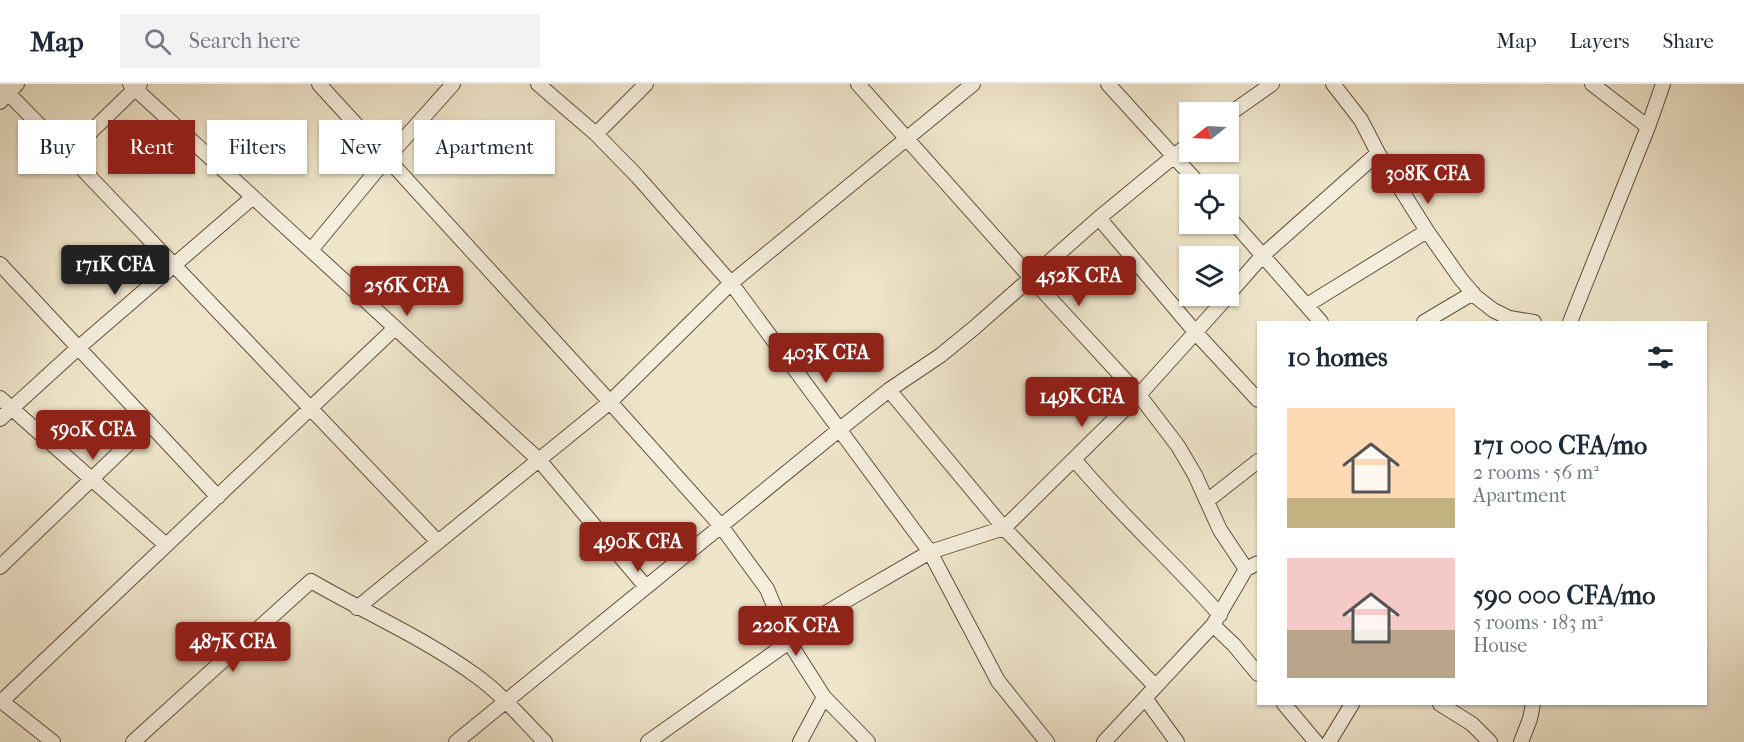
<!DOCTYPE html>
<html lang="en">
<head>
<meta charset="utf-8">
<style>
  :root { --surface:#fff; --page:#f2f2f3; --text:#1f2937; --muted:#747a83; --line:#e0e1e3; --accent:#8f2418 }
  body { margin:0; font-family:"IM FELL French Canon",serif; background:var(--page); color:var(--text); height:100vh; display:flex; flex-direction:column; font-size:22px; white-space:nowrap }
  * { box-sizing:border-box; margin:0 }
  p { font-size:20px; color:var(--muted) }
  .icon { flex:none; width:33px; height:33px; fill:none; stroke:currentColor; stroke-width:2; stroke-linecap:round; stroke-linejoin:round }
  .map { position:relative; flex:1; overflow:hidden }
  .drawer { position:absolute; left:1257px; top:237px; width:450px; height:384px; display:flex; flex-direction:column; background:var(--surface); border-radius:0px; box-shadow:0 2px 4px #0004 }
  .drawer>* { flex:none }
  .hud { position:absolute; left:18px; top:36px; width:570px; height:54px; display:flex; gap:12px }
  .needle { width:39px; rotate:252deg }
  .buttons { position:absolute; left:1179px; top:18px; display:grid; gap:12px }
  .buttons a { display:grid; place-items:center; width:60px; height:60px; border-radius:0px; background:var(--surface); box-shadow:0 2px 4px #0004; font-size:30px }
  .price { position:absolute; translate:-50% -51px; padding:0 14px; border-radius:6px; background:var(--accent); color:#fff; font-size:20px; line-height:39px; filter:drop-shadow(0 2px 3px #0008) }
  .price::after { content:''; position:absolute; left:50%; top:36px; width:18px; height:14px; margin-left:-9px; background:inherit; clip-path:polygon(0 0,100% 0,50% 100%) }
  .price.current { background:#222; color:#fff }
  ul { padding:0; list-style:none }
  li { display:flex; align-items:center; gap:18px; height:150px; padding:0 30px }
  li span { display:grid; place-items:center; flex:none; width:168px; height:120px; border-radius:0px; color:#555 }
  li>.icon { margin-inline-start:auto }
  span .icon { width:72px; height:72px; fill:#fffc; stroke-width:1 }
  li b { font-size:26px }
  h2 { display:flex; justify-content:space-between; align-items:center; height:72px; padding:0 30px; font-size:26px }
  .pill { padding:0 21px; border-radius:0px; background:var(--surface); box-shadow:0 2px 4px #0004; font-size:21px; line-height:54px }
  .pill.current { background:var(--accent); color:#fff }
  header { display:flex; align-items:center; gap:36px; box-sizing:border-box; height:84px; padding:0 30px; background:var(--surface); border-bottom:2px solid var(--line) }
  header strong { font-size:28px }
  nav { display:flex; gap:33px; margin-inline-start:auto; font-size:21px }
  .search { width:420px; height:54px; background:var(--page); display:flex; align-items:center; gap:15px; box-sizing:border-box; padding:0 21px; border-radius:0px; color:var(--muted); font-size:22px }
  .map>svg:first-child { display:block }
</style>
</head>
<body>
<header>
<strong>Map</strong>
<div class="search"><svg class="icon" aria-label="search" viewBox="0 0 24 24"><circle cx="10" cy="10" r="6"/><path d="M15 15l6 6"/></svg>Search here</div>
<nav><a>Map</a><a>Layers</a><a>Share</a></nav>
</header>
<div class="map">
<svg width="1744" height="658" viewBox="0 0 1744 658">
  <rect width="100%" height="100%" fill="#efe5cb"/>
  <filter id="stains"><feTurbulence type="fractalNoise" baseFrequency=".00333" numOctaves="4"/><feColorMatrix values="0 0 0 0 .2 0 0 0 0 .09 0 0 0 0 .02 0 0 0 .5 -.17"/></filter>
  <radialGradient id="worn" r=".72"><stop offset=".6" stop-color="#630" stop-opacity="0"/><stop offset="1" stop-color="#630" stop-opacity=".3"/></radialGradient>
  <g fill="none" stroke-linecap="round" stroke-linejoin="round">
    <defs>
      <path id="minor" d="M130 0 539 376 646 503
        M319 0 610 318 721 442 767 505 789 558 824 613 868 658
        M538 0 596 50 637 92 731 199 930 468 998 597 1047 658
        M858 0 1030 193 1139 311 1178 362 1195 391 1220 446 1246 485
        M1108 0 1199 100
        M1333 0 1361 36 1378 69 1427 147 1460 194 1475 212 1493 226 1509 234 1534 238
        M1592 0 1648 43
        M0 1 68 70 438 458
        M0 18 17 0
        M1228 31 1272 0
        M596 50 646 0
        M68 70 140 0
        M1228 132 1321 238
        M1099 134 1196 249 1258 316
        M311 166 387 74 453 0
        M0 180 218 413
        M1228 211 1263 171 1378 69
        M1307 221 1427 147
        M1424 238 1473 209
        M1570 238 1648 43 1663 0
        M889 306 1004 444 1155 602
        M0 314 166 461
        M0 335 78 264 253 113
        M1074 375C1119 430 1173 477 1220 531
        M1207 417 1258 377
        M0 483 149 340
        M357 524 610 318 731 199 973 0
        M1213 541 1234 561 1258 590
        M1145 614 1177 658
        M0 616 53 658
        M2 617 395 244
        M1284 620 1316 658
        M1440 620 1472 640 1490 658
        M133 658 311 497C366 529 424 554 475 591 501 609 523 636 545 658
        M456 658 840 345 889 306 941 271 974 244 1099 134 1190 59
        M648 658 789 558 814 536 854 512 930 468 1004 444 1139 311 1228 212
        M800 658 824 613
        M1104 658 1213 541 1246 485 1258 479
        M1329 658 1352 620
        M1521 658 1530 635 1533 620"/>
    </defs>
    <use href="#minor" stroke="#64503b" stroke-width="16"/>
    <use href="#minor" stroke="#f5eedd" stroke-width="14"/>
  </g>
  <rect width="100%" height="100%" filter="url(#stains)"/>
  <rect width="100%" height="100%" fill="url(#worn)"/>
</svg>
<div class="buttons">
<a><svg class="needle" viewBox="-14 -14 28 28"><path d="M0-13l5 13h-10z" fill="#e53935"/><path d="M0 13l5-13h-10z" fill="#747a83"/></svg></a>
<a><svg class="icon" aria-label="locate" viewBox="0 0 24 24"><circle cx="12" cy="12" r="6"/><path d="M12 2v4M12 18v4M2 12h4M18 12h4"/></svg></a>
<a><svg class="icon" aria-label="layers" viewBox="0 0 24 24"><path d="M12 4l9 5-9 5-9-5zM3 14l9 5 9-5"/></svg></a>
</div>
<b class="price" style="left:1428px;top:121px">308K CFA</b>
<b class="price current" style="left:115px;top:212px">171K CFA</b>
<b class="price" style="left:1079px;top:223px">452K CFA</b>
<b class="price" style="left:407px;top:233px">256K CFA</b>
<b class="price" style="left:826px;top:300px">403K CFA</b>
<b class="price" style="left:1082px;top:344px">149K CFA</b>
<b class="price" style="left:93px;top:377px">590K CFA</b>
<b class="price" style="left:638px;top:489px">490K CFA</b>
<b class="price" style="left:796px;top:573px">220K CFA</b>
<b class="price" style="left:233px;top:589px">487K CFA</b>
<div class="hud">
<a class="pill">Buy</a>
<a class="pill current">Rent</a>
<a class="pill">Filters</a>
<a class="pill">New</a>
<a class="pill">Apartment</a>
</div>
<section class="drawer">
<h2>10 homes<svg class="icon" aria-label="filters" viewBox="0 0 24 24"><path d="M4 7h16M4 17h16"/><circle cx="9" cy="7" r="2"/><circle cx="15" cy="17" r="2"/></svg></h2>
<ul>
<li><span style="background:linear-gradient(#ffd9b3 75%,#c2b280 0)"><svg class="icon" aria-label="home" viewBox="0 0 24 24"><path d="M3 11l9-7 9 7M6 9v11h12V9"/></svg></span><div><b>171 000 CFA/mo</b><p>2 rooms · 56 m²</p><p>Apartment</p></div></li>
<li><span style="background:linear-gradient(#f6c9c9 60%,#b9a48a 0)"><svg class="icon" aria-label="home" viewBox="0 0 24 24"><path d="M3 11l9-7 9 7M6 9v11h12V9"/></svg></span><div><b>590 000 CFA/mo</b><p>5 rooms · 183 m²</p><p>House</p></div></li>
</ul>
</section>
</div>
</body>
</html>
